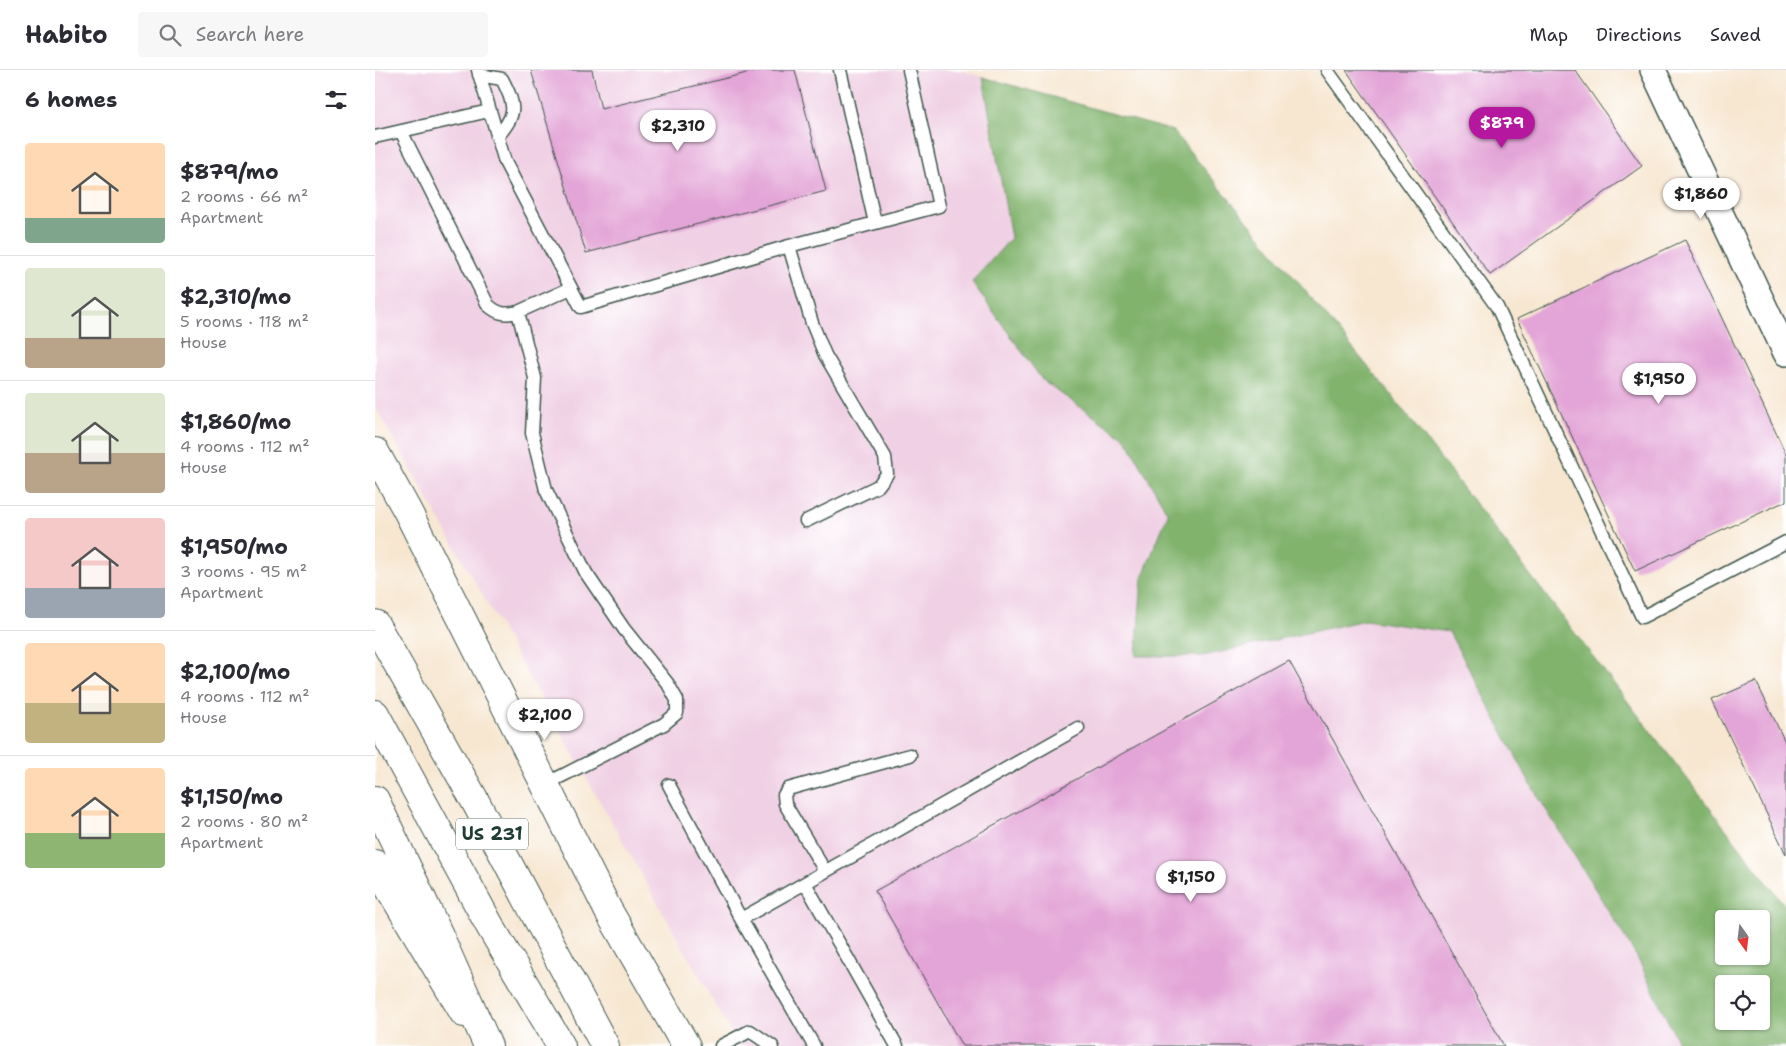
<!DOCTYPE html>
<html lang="en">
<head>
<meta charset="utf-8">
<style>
  :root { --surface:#fff; --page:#f7f7f7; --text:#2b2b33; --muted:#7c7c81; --line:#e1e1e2; --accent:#b5179e }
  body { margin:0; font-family:"Shantell Sans",sans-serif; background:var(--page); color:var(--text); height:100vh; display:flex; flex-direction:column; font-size:19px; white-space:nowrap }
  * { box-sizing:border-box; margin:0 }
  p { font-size:16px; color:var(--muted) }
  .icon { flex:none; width:28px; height:28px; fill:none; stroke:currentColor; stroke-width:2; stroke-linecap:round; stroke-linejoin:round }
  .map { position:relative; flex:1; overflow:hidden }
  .side { display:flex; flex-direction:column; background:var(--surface); width:375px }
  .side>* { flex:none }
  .needle { width:32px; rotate:166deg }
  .fabs { position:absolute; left:1340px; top:840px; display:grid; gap:10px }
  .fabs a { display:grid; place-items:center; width:55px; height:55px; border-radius:5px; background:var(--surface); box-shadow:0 1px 4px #0004; font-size:25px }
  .price { position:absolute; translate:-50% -42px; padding:0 11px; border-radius:18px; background:#fff; color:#222; font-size:16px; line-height:32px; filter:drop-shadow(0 1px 2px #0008) }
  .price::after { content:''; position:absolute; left:50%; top:30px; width:15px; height:11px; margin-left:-8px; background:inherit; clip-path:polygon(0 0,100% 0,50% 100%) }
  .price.on { background:var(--accent); color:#fff }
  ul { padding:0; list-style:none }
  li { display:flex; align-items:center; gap:15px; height:125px; padding:0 25px }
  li+li { border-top:1px solid var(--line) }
  li span { display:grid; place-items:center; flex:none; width:140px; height:100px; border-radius:5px; color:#555 }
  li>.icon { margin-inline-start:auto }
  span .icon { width:60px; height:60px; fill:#fffc; stroke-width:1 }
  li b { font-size:21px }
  h2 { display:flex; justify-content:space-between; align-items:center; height:60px; padding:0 25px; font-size:21px }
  header { display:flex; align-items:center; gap:30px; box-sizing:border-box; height:70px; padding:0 25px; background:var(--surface); border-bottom:1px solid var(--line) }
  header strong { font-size:24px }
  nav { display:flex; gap:28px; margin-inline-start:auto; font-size:18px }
  .search { width:350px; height:45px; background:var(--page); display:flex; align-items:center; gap:12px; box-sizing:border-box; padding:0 18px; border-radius:5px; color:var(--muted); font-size:19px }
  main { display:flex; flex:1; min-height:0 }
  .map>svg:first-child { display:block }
</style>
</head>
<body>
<header>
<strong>Habito</strong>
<div class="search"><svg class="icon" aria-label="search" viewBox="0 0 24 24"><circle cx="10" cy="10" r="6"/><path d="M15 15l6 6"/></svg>Search here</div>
<nav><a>Map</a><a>Directions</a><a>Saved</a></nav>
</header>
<main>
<section class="side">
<h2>6 homes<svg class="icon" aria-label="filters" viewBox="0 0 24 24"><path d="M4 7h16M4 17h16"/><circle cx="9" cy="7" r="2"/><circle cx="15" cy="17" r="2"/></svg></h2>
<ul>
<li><span style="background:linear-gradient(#ffd9b3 75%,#7fa58c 0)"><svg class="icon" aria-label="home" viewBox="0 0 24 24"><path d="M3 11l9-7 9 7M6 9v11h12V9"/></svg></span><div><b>$879/mo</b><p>2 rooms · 66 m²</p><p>Apartment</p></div></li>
<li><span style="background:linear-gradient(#dfe7d0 70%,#b9a48a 0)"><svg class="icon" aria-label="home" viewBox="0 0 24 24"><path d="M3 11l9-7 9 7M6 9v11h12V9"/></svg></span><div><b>$2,310/mo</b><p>5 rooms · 118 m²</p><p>House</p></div></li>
<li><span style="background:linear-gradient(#dfe7d0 60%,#b9a48a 0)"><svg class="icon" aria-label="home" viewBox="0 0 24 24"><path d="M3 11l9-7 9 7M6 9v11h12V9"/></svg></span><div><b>$1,860/mo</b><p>4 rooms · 112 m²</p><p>House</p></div></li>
<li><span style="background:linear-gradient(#f6c9c9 70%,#9aa5b1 0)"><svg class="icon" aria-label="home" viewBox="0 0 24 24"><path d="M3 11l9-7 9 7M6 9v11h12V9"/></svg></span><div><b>$1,950/mo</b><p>3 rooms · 95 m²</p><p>Apartment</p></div></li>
<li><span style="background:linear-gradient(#ffd9b3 60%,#c2b280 0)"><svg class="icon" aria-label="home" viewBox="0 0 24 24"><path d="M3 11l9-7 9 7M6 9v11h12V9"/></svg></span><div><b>$2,100/mo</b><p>4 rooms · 112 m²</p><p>House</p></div></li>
<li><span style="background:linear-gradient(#ffd9b3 65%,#8fb573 0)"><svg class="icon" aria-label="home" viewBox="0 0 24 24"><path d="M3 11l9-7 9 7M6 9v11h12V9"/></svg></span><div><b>$1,150/mo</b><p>2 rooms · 80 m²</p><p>Apartment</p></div></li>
</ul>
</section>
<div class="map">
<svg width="1411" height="976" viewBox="0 0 1411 976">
  <rect width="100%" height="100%" fill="#fff"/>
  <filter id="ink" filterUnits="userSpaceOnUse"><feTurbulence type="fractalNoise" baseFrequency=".02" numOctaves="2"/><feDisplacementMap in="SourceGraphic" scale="10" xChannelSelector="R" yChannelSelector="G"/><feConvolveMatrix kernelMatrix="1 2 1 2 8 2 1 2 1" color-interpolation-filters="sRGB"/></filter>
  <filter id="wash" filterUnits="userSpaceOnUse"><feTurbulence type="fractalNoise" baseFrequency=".0096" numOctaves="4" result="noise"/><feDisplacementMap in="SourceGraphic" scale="20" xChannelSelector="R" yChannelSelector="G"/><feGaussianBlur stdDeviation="1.12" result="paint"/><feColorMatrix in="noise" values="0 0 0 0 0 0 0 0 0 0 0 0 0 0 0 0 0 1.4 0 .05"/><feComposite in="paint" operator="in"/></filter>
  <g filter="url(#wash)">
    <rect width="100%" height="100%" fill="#f7e7d1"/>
    <path fill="#f0d0e4" d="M0 0H583L608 7 636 168 668 311 751 369 793 444 767 508 828 586 990 550 1074 562 1159 720 1262 887 1305 976H364L0 336Z"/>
    <path fill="#81b36d" stroke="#507850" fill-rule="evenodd" d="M608 7 798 61 1018 327 1411 837V976H1305L1262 887 1159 720 1074 562 990 550 828 586H761L767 508 793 444 751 369 668 311 597 212 636 168ZM1349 849H1386V886H1349ZM1349 914H1386V951H1349Z"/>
    <g id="blocks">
      <path fill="#e3a4d7" d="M156 0H217L226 39 384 0H420L451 121 211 183Z
        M971 0H1200L1267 96 1115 205Z
        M1310 170 1411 384V431L1260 501 1142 249Z
        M914 591 1129 976H587L500 821Z
        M1381 611 1411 674V784L1337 630Z"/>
    </g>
  </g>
  <g filter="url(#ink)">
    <use href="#blocks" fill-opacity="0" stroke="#3f564c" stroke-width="1"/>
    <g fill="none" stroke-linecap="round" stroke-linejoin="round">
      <defs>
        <path id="lane" d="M103 0 130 92 206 237 414 176 564 136 534 0
          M465 0 500 153
          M952 0 1122 237 1267 547 1411 472
          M104 5 127 9C141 36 142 44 122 67
          M26 61 113 235C123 244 130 245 143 242
          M0 67 114 41
          M414 176 437 253 450 285 510 387 512 404 503 416 431 451
          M169 715 289 654 302 643V630L293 614 249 559 211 503 171 420 157 363 160 308 143 242 196 218
          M294 715 366 849
          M450 801 410 734 409 725 413 719 535 685
          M430 813 703 658
          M346 976 375 961 397 976
          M439 976 366 849 430 813 522 976"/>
        <path id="street" d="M1278 0 1411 283"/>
        <path id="secondary" d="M0 382 33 442 233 840 311 976
          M0 794 89 943"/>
        <path id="highway" d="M0 554 99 729 230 976
          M0 644 115 856 186 976
          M0 730 64 865 113 976"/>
      </defs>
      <use href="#lane" stroke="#3f564c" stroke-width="15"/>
      <use href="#street" stroke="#3f564c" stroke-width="28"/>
      <use href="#secondary" stroke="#3f564c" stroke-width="30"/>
      <use href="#highway" stroke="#3f564c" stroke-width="30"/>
      <use href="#lane" stroke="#fff" stroke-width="12"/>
      <use href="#street" stroke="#fff" stroke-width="25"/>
      <use href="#secondary" stroke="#fff" stroke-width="28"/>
      <use href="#highway" stroke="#fff" stroke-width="28"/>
    </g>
  </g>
  <g text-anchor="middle" stroke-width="4.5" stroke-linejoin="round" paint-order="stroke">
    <rect fill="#fff" stroke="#627771" stroke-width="1" x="81" y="748.5" width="72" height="31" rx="4"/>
    <g font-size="18" font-weight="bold" fill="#1f3d34">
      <text x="117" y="770">US 231</text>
    </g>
  </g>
</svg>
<div class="fabs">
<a><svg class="needle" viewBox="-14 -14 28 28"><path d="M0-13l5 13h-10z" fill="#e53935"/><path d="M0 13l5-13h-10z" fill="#7c7c81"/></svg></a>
<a><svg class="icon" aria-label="locate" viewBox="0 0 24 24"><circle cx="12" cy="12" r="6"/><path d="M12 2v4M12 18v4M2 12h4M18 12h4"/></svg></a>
</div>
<b class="price on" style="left:1127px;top:79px">$879</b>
<b class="price" style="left:303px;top:82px">$2,310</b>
<b class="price" style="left:1326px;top:150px">$1,860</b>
<b class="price" style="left:1284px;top:335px">$1,950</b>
<b class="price" style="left:170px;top:671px">$2,100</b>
<b class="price" style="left:816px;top:833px">$1,150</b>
</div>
</main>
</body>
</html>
